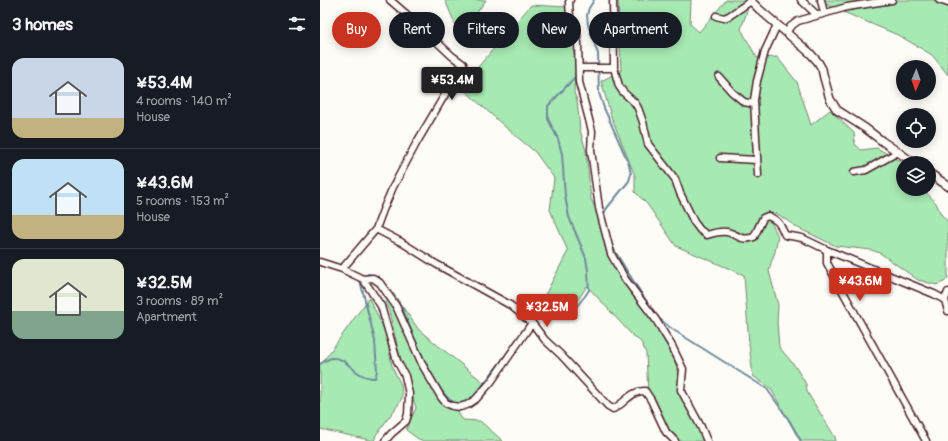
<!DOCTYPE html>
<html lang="en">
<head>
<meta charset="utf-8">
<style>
  :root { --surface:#171b24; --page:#20242c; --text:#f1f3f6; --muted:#9ea1a6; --line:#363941; --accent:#c8321e }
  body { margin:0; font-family:Pangolin,sans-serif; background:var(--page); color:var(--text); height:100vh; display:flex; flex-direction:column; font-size:15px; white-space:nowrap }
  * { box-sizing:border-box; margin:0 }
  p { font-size:13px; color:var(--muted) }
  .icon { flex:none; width:22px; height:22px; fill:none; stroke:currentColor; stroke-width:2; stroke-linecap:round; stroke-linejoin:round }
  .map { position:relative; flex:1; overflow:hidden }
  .side { display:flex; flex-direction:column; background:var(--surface); width:320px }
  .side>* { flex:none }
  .banner { position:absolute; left:12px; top:12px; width:380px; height:36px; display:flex; gap:8px }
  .needle { width:26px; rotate:182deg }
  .fabs { position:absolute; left:576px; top:60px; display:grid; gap:8px }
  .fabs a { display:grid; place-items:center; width:40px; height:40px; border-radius:50%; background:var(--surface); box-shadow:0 2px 10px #0003; font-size:20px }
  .price { position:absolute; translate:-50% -34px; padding:0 9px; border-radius:4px; background:var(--accent); color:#fff; font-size:13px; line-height:26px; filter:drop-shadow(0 1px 2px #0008) }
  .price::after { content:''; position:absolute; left:50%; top:24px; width:12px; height:9px; margin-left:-6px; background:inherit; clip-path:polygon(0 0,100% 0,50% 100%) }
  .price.active { background:#222; color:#fff }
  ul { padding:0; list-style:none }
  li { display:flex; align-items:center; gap:12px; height:100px; padding:0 12px }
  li+li { border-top:1px solid var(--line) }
  li span { display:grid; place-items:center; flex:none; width:112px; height:80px; border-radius:12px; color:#555 }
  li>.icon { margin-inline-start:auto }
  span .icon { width:48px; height:48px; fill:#fffc; stroke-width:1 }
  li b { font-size:17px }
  h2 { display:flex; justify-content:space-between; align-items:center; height:48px; padding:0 12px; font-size:17px }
  .tag { padding:0 14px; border-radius:18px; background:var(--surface); box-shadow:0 2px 10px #0003; font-size:14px; line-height:36px }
  .tag.active { background:var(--accent); color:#fff }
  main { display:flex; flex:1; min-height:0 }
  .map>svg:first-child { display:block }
</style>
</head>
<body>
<main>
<section class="side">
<h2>3 homes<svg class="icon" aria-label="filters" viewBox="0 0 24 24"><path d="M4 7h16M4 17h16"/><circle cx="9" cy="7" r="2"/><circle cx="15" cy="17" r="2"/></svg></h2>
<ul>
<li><span style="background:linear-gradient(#c9d6e8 75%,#c2b280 0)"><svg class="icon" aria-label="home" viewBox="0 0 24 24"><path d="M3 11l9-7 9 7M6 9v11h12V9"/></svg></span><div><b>¥53.4M</b><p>4 rooms · 140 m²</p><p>House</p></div></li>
<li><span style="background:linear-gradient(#bfe0f5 70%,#c2b280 0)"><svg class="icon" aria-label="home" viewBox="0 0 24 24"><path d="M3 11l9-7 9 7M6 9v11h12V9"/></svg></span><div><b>¥43.6M</b><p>5 rooms · 153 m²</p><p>House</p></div></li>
<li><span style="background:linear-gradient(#dfe7d0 65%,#7fa58c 0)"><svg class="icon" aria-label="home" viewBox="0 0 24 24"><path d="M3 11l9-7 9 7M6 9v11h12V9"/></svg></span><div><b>¥32.5M</b><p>3 rooms · 89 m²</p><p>Apartment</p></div></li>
</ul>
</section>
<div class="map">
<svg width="628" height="441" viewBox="0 0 628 441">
  <rect width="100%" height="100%" fill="#fdfcf7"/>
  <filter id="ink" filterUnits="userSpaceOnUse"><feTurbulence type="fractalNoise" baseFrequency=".025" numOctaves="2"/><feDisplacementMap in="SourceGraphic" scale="8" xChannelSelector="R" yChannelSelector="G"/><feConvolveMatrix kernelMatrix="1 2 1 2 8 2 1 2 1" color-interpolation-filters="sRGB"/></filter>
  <g filter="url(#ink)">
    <path fill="#a7e9b3" stroke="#78846f" d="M125 0H166L140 36Z
      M298 0H371L370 24 379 32 406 0H423L428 8 421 29 437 58 457 57 477 82 491 125 510 110 534 133 535 144 541 150 557 148 583 163V189H603L616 203 621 214 628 222V278L624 282 616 285 598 280 560 253 551 250 516 246 478 228 456 213 449 218 458 236 455 252 451 263 449 271 458 305 457 322 459 347 475 366 486 384 487 392 515 437 516 441H480L451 389 433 376 429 344 424 275 356 246 327 204 315 192V176L291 116 281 81 301 71Z
      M495 0H628V75L612 55 580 36Z
      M211 5 247 7V32L256 59 254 93 257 100 260 130 266 151 271 199 295 250 333 314 337 329 354 358 368 406 391 441H353L328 394 326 353 321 342 312 335 267 286 256 303 214 316 248 251 230 210 234 178 215 152 183 125 141 87Z
      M73 293 99 330 168 386 138 413 143 420 160 421 183 441H101L86 430 96 408 79 353 69 311 65 302Z
      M49 298 66 333 72 366 81 385 82 393V398L78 405 56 435 54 441 0 429V363H2Z"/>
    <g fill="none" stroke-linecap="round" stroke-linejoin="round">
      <path stroke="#6f8a9c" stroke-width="2" d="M274 0 269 8 267 15 268 25 278 54 279 93 284 108 309 164 311 174 309 181 287 208 283 215
        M292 248 336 316 352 329 447 389 469 420 481 441
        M78 303 83 310C90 328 118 398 135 403 140 404 145 402 150 400 155 397 158 391 162 386 172 373 182 360 192 347
        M211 321 215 317 257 306 265 296 269 290 268 271 266 258 249 217 245 196 242 154 238 139 228 119V106L257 75
        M0 364C3 362 8 359 12 358 24 357 30 368 40 374 45 377 49 378 55 378L57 371 55 341 41 284 43 276 49 274 61 279 73 296"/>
      <defs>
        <path id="minor" d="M250 0 249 2 250 18 256 30 258 43 259 82 272 131 271 150 279 208 291 254 305 279 336 320 352 346 363 369 361 390 381 427 387 441
          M293 0 294 68
          M481 0 497 15
          M501 0 504 13
          M619 0 628 3
          M396 16 404 18 409 16 431 1
          M467 32 470 27 478 21 527 7 572 0
          M259 68H294L299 86 303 92 315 103 318 108 323 122 328 144 355 179 360 193 374 222 380 230 387 235C393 233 401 231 407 232 418 234 420 242 434 237L443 218 448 216C459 221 460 224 465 235L482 238 507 250
          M399 77 412 92 424 102 434 104
          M400 158 437 160
          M534 172 546 170 578 152
          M438 175 434 100 437 81 445 51 457 25
          M56 229 81 242 116 264 190 305 212 323 225 340 241 355 288 406 293 409C304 404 312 390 325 391L331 400 346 432 355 441
          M0 262 22 269 43 279 61 306 77 361 85 376 89 394 88 414 86 421 71 434 65 441
          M22 269 56 229 63 210 73 187 97 142 143 64 132 56 100 26 70 0
          M43 279 53 278 60 283 76 306 103 366 121 397 126 403 133 406 140 407 147 405 156 399 171 382 212 323
          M628 292 625 300 628 311
          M606 441 507 263V250L614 294 625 300"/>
        <path id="major" d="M430 0 440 10 490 53 498 62 502 69 504 78 510 99 517 110 545 128 562 141 594 163
          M609 173 628 186"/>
      </defs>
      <use href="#minor" stroke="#4a1f2b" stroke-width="9"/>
      <use href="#major" stroke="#4a1f2b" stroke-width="10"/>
      <use href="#minor" stroke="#fdfcf7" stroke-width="6"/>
      <use href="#major" stroke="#fdfcf7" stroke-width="7"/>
    </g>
  </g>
</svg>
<div class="fabs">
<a><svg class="needle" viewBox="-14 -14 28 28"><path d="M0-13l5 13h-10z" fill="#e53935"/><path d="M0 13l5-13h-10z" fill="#9ea1a6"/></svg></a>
<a><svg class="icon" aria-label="locate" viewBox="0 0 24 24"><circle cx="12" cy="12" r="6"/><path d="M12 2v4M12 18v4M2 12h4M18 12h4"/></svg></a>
<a><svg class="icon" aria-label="layers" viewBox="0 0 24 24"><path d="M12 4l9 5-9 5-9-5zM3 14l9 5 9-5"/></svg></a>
</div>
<b class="price active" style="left:132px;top:101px">¥53.4M</b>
<b class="price" style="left:540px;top:302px">¥43.6M</b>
<b class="price" style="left:227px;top:328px">¥32.5M</b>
<div class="banner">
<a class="tag active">Buy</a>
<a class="tag">Rent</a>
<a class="tag">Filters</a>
<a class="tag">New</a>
<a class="tag">Apartment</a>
</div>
</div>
</main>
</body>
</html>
